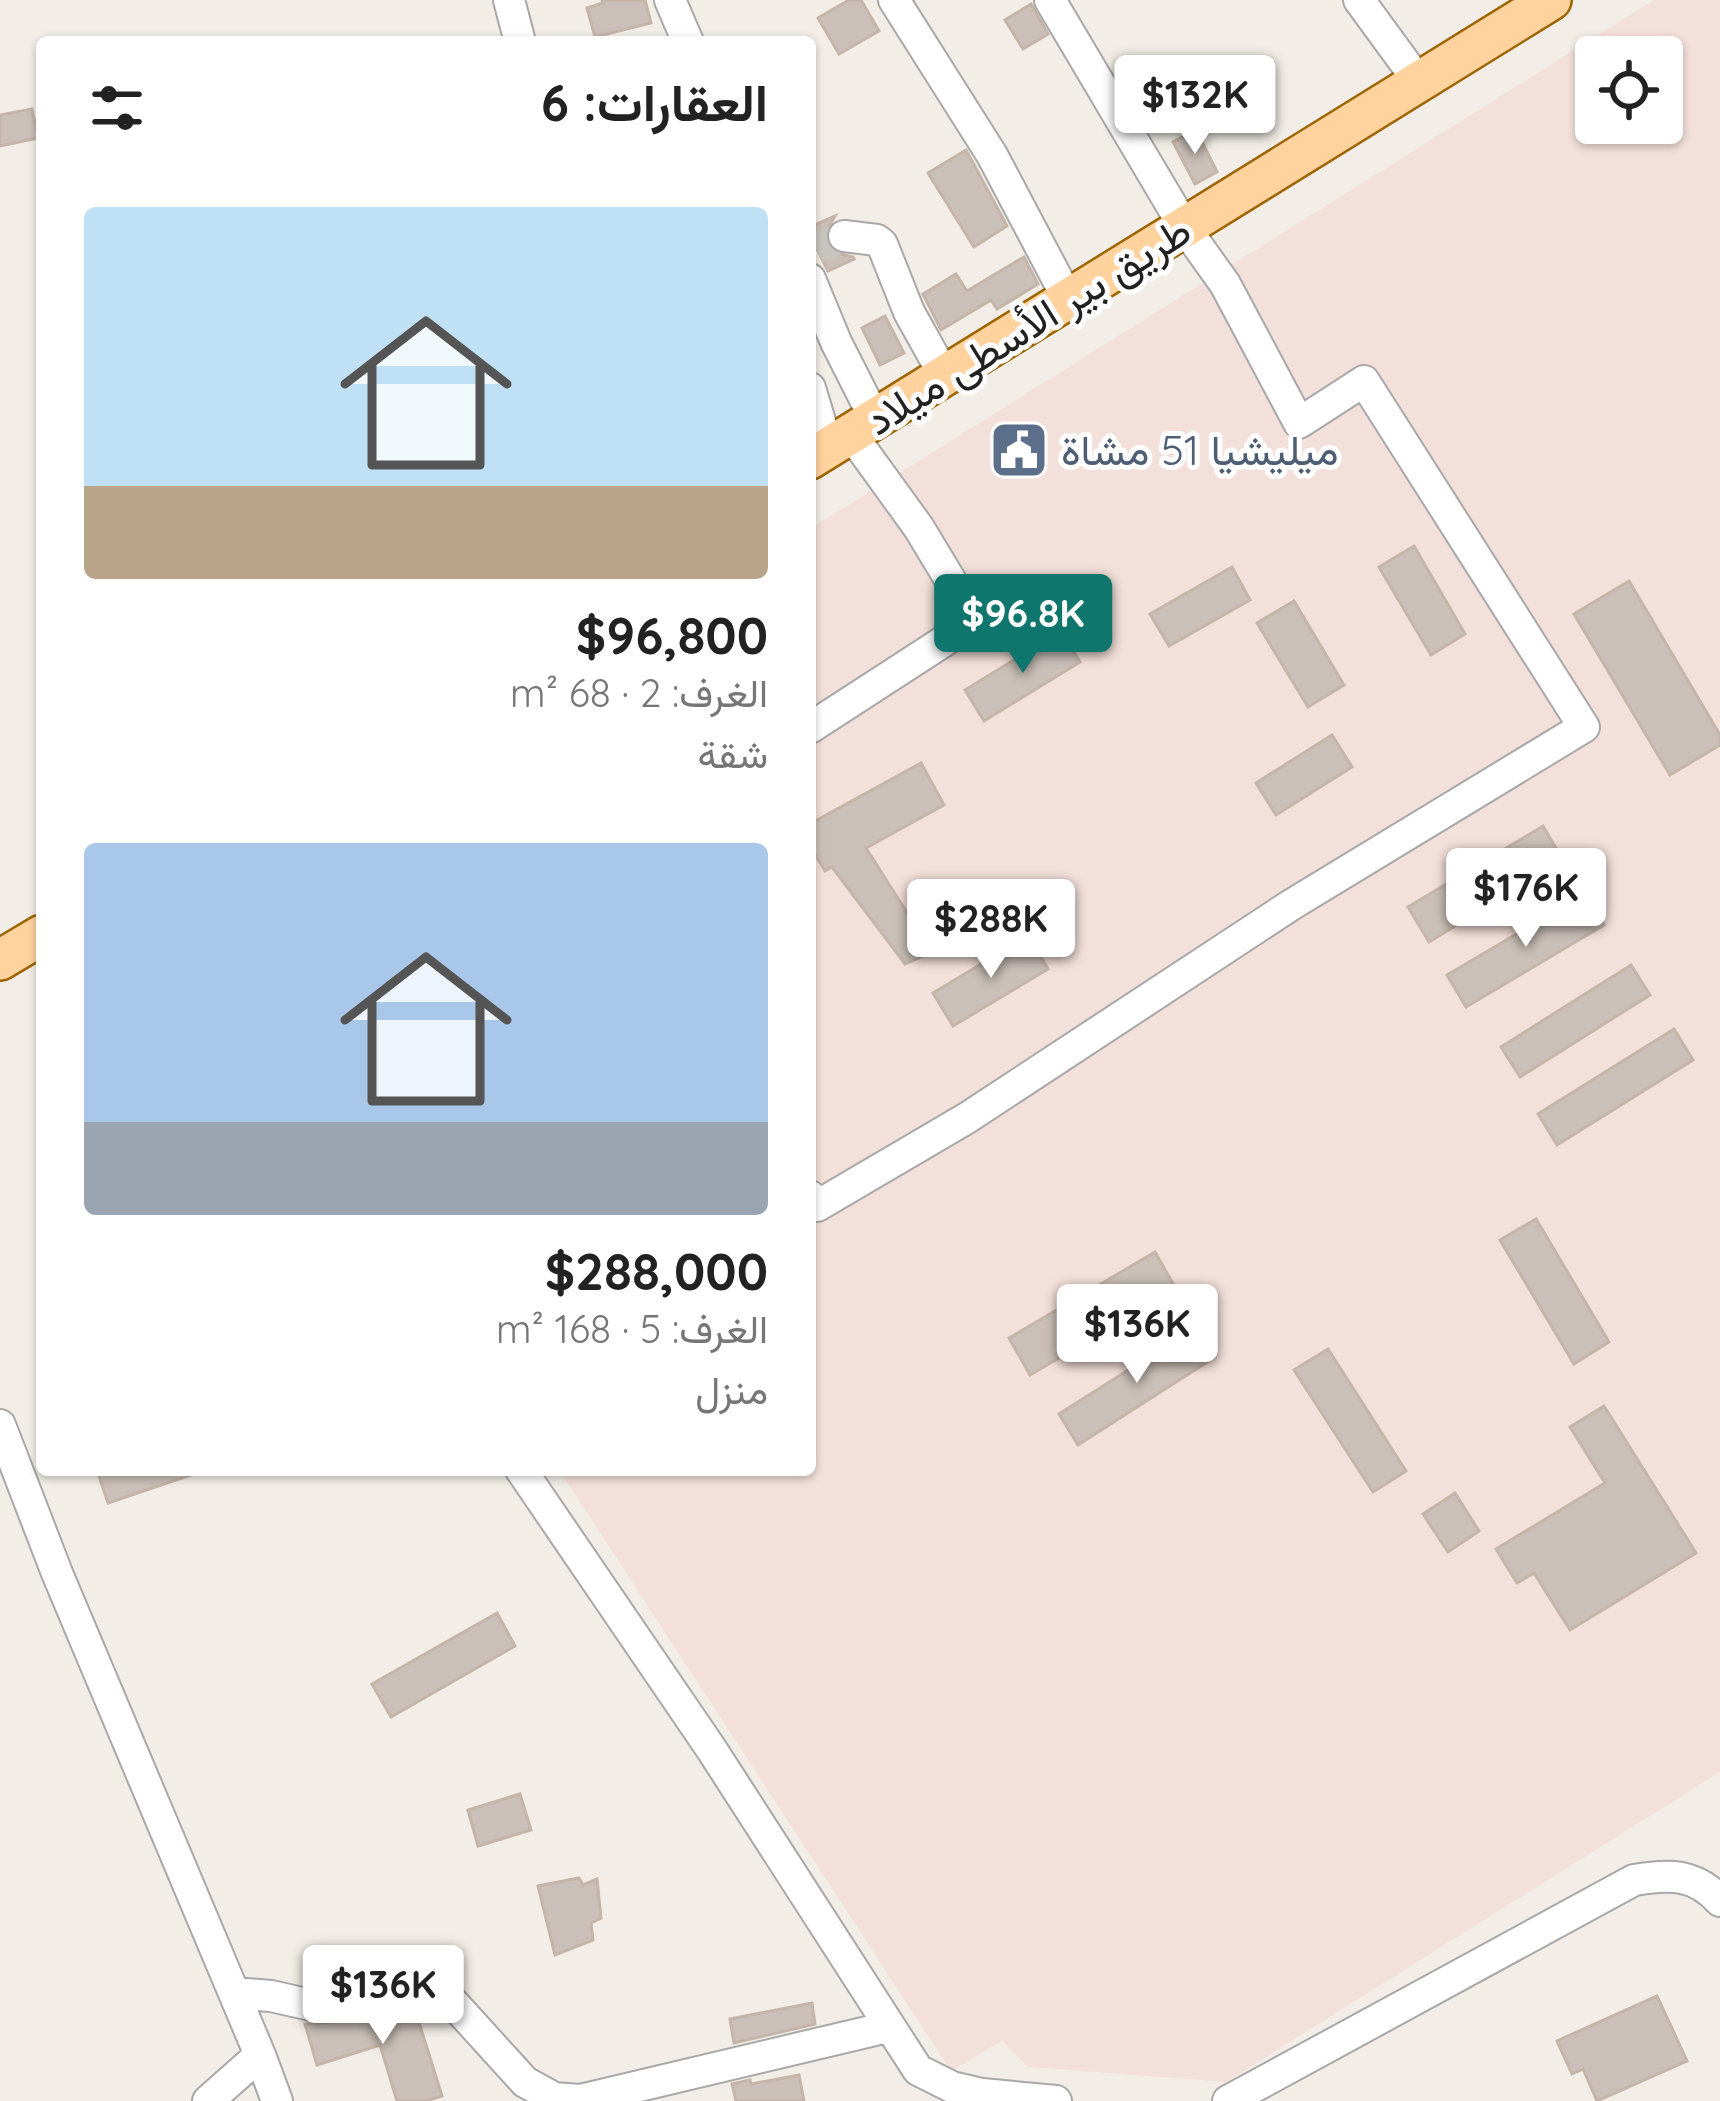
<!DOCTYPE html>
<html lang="ar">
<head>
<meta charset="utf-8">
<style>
  :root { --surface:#fff; --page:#f6f6f6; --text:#222; --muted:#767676; --accent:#0f766e }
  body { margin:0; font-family:Quicksand,Vazirmatn,sans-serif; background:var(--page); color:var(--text); direction:rtl; height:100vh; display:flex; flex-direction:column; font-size:45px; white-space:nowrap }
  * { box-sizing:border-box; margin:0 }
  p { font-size:39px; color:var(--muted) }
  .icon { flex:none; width:66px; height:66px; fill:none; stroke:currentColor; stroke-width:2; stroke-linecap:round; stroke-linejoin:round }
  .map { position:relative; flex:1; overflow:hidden; direction:ltr }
  .details { position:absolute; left:36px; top:36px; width:780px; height:1440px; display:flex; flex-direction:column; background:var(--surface); border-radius:12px; box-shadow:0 3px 9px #0004; direction:rtl }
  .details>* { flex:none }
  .buttons { position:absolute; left:1575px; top:36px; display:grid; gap:24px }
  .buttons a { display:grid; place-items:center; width:108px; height:108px; border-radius:12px; background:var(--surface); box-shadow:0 3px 9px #0004; font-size:60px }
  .price { position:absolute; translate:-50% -102px; padding:0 27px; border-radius:12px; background:#fff; color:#222; font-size:39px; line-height:78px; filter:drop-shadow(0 3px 6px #0008) }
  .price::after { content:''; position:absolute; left:50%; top:72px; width:36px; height:27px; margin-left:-18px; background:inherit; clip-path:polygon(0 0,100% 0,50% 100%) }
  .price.selected { background:var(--accent); color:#fff }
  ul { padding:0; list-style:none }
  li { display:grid; align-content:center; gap:24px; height:636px; padding:0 48px }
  li span { display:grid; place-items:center; height:372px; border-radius:12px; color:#555 }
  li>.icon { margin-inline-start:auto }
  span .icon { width:216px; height:216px; fill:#fffc; stroke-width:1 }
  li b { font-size:51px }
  h2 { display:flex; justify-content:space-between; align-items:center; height:144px; padding:0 48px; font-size:51px }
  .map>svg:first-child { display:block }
</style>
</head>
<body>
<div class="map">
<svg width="1720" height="2101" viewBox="0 0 1720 2101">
  <rect width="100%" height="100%" fill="#f2eee7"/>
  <path fill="#f4e0da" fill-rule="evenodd" d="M1654 0H1720V1772L1226 2082 1028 2067 1002 2041 951 2071 559 1470H810V529ZM1596 57H1662V123H1596Z"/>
  <path fill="#cac0b9" stroke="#c5b4a8" stroke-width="3" d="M602 0H645L651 23 595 37 587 8 603 3Z
    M849 0H861L879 31 839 54 818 18Z
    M1031 4 1048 34 1023 49 1005 20Z
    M32 109 38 138 0 146V115Z
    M1196 130 1217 172 1195 184 1173 142Z
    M966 150 1007 226 974 247 928 173Z
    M835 216 825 233 827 245 833 252 853 257 854 259 828 271 810 235V227Z
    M1024 257 1038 284 997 309 991 300 941 330 923 294 956 274 967 291Z
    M885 316 904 353 880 365 862 328Z
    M1414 546 1465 634 1431 655 1379 567Z
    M1232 567 1250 600 1169 646 1150 614Z
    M1629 581 1720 735V745L1670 775 1574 614Z
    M1294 601 1344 685 1308 707 1257 623Z
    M1061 631 1080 662 984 721 965 690Z
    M1332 735 1352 767 1276 815 1256 783Z
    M921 763 944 805 866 848 932 952 905 964 832 867 825 871 810 846V824Z
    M1543 826 1563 860 1429 942 1408 907Z
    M1586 893 1604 925 1466 1007 1447 975Z
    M1028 936 1048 969 953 1026 933 993Z
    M1631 965 1650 995 1520 1077 1501 1047Z
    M1674 1029 1693 1060 1557 1145 1538 1114Z
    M1536 1219 1609 1342 1574 1364 1500 1240Z
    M1155 1252 1176 1289 1030 1375 1009 1338Z
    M1196 1327 1215 1357 1078 1445 1059 1414Z
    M1328 1349 1406 1471 1373 1492 1294 1370Z
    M1604 1406 1696 1553 1570 1630 1534 1573 1517 1583 1496 1549 1605 1483 1570 1427Z
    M97 1470H197V1473L108 1503Z
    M1455 1493 1479 1531 1448 1552 1423 1514Z
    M497 1613 515 1646 391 1717 372 1684Z
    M520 1794 531 1830 478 1846 468 1810Z
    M579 1878 583 1885 597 1879 601 1918 591 1923 593 1940 555 1955 538 1886Z
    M1657 1996 1687 2061 1597 2101 1583 2069 1572 2074 1557 2041Z
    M398 2000H412L442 2096 426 2101H397L380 2045 317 2065 305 2024 334 2022Z
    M812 2003 815 2024 734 2043 730 2019Z
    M799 2075 804 2101H736L732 2084 750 2080 751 2084Z"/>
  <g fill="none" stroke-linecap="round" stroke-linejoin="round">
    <path stroke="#c8c5bf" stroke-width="30" stroke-dasharray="30 15" stroke-linecap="butt" d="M816 249 844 236"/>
    <defs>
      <path id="minor" d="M509 0 520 42
        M670 0 688 42
        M894 0 992 155 1068 299
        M1359 0 1419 82
        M844 236 877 240 882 244 909 312 944 375
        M810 279 836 342 875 419
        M810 388 828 448
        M810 728 975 621 919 528 851 434
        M810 1196 817 1206 967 1118 1291 905 1584 727 1364 381 1299 423 1225 284 1185 228 1050 0
        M0 1425 57 1573 260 2055 277 2101
        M521 1470 712 1750 918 2070 952 2087 982 2094 1056 2101
        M234 1993 271 1996 311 2005 328 2003 394 1981 420 1980 446 1995 525 2082 554 2098 580 2100 888 2027
        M208 2101 260 2055
        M1228 2101 1634 1880C1668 1874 1695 1873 1720 1901"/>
      <path id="major" d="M810 459 1551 0
        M0 960 42 935"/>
    </defs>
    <use href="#minor" stroke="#a8a8a8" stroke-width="34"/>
    <use href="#major" stroke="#9d6400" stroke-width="44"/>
    <use href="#minor" stroke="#fff" stroke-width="30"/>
    <use href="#major" stroke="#ffd29e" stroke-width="39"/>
  </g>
  <defs>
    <symbol id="civic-square" viewBox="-11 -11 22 22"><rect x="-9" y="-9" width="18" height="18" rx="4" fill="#5c6f8a" stroke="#fff"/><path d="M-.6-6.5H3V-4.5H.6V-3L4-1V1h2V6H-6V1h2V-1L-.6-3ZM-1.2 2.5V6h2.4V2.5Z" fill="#fff"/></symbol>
  </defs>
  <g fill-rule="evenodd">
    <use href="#civic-square" x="986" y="417" width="66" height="66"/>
  </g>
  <g text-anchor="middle" stroke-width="10" stroke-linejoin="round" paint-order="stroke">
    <g font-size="42" fill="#212121" stroke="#fff">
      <text transform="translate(1028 325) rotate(-32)" y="15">طريق بير الأسطى ميلاد</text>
    </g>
    <g font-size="42" fill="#4e5e75" stroke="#fff" text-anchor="start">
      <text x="1061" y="465">ميليشيا 51 مشاة</text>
    </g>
  </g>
</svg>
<div class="buttons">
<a><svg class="icon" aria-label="locate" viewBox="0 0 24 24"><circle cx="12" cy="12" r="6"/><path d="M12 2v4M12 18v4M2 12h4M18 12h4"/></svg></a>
</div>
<b class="price" style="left:1195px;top:157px">$132K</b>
<b class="price selected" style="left:1023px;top:676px">$96.8K</b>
<b class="price" style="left:1526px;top:950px">$176K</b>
<b class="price" style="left:991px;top:981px">$288K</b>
<b class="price" style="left:1137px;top:1386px">$136K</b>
<b class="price" style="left:383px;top:2047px">$136K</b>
<section class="details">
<h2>العقارات: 6<svg class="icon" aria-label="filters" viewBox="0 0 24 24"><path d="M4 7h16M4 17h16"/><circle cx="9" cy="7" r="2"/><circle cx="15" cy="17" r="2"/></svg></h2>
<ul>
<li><span style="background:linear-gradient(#bfe0f5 75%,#b9a48a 0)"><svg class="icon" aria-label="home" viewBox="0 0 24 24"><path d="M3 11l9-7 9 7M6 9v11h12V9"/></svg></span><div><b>$96,800</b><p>الغرف: 2 · 68 m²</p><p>شقة</p></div></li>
<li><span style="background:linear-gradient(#a9c7e8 75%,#9aa5b1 0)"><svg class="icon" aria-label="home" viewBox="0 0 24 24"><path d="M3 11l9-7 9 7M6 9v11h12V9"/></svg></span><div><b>$288,000</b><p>الغرف: 5 · 168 m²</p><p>منزل</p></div></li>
</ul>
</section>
</div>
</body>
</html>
